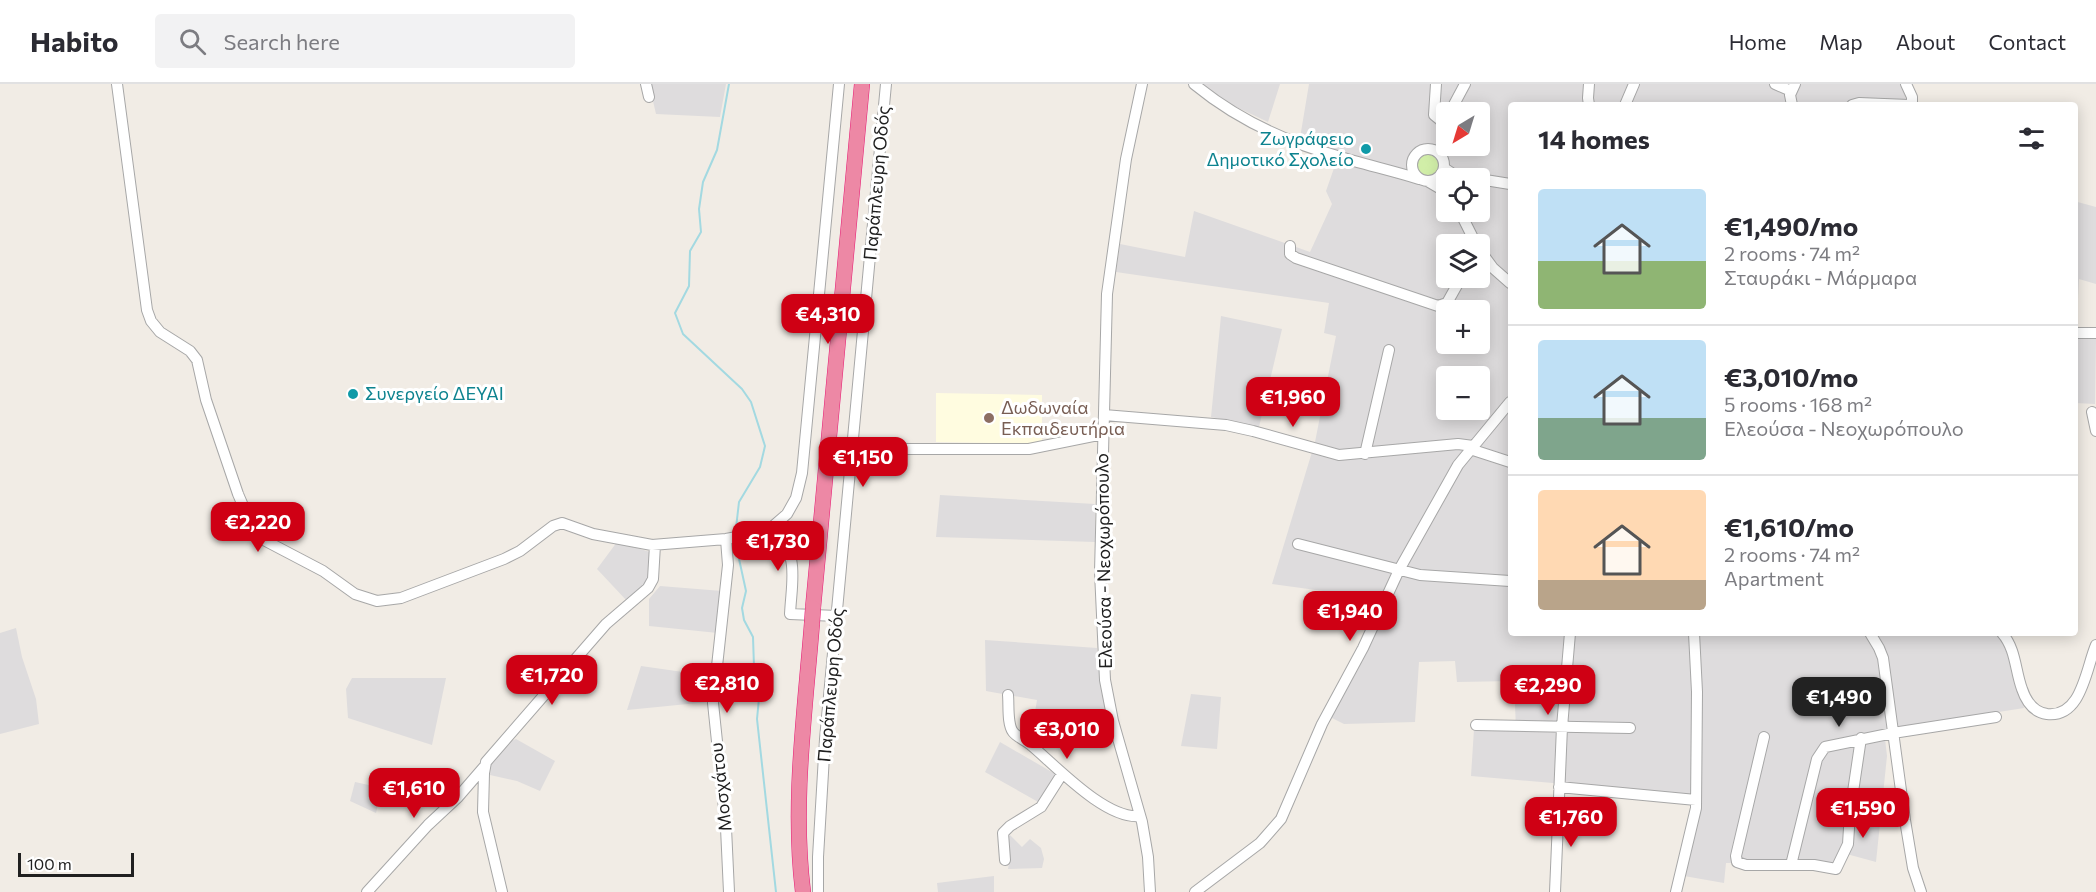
<!DOCTYPE html>
<html lang="en">
<head>
<meta charset="utf-8">
<style>
  :root { --surface:#fff; --page:#f2f2f3; --text:#2b2b33; --muted:#7c7c81; --line:#e1e1e2; --accent:#cf0014 }
  body { margin:0; font-family:Commissioner,sans-serif; background:var(--page); color:var(--text); height:100vh; display:flex; flex-direction:column; font-size:22px; white-space:nowrap }
  * { box-sizing:border-box; margin:0 }
  p { font-size:20px; color:var(--muted) }
  .icon { flex:none; width:33px; height:33px; fill:none; stroke:currentColor; stroke-width:2; stroke-linecap:round; stroke-linejoin:round }
  .map { position:relative; flex:1; overflow:hidden }
  .drawer { position:absolute; left:1508px; top:18px; width:570px; height:534px; display:flex; flex-direction:column; background:var(--surface); border-radius:6px; box-shadow:0 3px 15px #0003 }
  .drawer>* { flex:none }
  .needle { width:39px; rotate:218deg }
  .tools { position:absolute; left:1436px; top:18px; display:grid; gap:12px }
  .tools a { display:grid; place-items:center; width:54px; height:54px; border-radius:6px; background:var(--surface); box-shadow:0 3px 15px #0003; font-size:30px }
  .scale { position:absolute; left:18px; bottom:15px; width:116px; box-sizing:border-box; padding-left:6px; border:3px solid #202020; border-top:0; font-size:16px; line-height:21px; white-space:nowrap; color:#202020; -webkit-text-stroke:4px #fff; paint-order:stroke }
  .price { position:absolute; translate:-50% -51px; padding:0 14px; border-radius:12px; background:var(--accent); color:#fff; font-size:20px; line-height:39px; filter:drop-shadow(0 2px 3px #0008) }
  .price::after { content:''; position:absolute; left:50%; top:36px; width:18px; height:14px; margin-left:-9px; background:inherit; clip-path:polygon(0 0,100% 0,50% 100%) }
  .price.current { background:#222; color:#fff }
  ul { padding:0; list-style:none }
  li { display:flex; align-items:center; gap:18px; height:150px; padding:0 30px }
  li+li { border-top:2px solid var(--line) }
  li span { display:grid; place-items:center; flex:none; width:168px; height:120px; border-radius:6px; color:#555 }
  li>.icon { margin-inline-start:auto }
  span .icon { width:72px; height:72px; fill:#fffc; stroke-width:1 }
  li b { font-size:26px }
  h2 { display:flex; justify-content:space-between; align-items:center; height:72px; padding:0 30px; font-size:26px }
  header { display:flex; align-items:center; gap:36px; box-sizing:border-box; height:84px; padding:0 30px; background:var(--surface); border-bottom:2px solid var(--line) }
  header strong { font-size:28px }
  nav { display:flex; gap:33px; margin-inline-start:auto; font-size:21px }
  .search { width:420px; height:54px; background:var(--page); display:flex; align-items:center; gap:15px; box-sizing:border-box; padding:0 21px; border-radius:6px; color:var(--muted); font-size:22px }
  .map>svg:first-child { display:block }
</style>
</head>
<body>
<header>
<strong>Habito</strong>
<div class="search"><svg class="icon" aria-label="search" viewBox="0 0 24 24"><circle cx="10" cy="10" r="6"/><path d="M15 15l6 6"/></svg>Search here</div>
<nav><a>Home</a><a>Map</a><a>About</a><a>Contact</a></nav>
</header>
<div class="map">
<svg width="2096" height="808" viewBox="0 0 2096 808">
  <rect width="100%" height="100%" fill="#f1ece5"/>
  <path fill="#dedcdd" fill-rule="evenodd" d="M649 0H726L720 33 656 30Z
    M1202 0H1280L1268 38 1232 21Z
    M1309 0H1901L1908 21H1510V549H1998L2013 577 2024 624 1884 646 1887 672 1876 778 1843 769 1836 783 1818 779H1726L1724 799 1684 792 1702 712 1471 692 1474 645H1516L1514 597 1457 598 1455 577 1419 578 1415 638 1344 640 1330 633 1389 516 1272 500 1315 358 1336 252 1324 249 1329 219 1116 188 1120 160 1185 173 1194 127 1310 168 1332 120 1326 107 1340 67 1300 54ZM1446 28H1479V62H1446ZM1446 94H1479V128H1446ZM1446 160H1479V194H1446ZM1446 226H1479V260H1446ZM1446 292H1479V326H1446Z
    M2074 117 2096 123V200L2079 195 2076 254H2096L2095 320 2075 319Z
    M1221 232 1282 245 1259 343 1211 333Z
    M940 411 1095 420V458L936 453Z
    M617 458 650 468V498L627 517 597 485Z
    M660 502 722 507 718 549 649 542V515Z
    M16 544 22 573 36 615 39 640 0 650V549Z
    M985 556 1097 564 1098 582 1107 630 1035 628 1037 616 986 607Z
    M641 582 711 592 708 618 627 626Z
    M352 594H446L432 661 348 634 346 605Z
    M1191 610 1221 613 1217 665 1181 662Z
    M516 655 555 677 540 707 517 697 490 691 491 679 509 658Z
    M1000 658 1057 691 1040 719 985 688Z
    M355 698 382 704 376 729 350 717Z
    M1009 750 1022 763 1030 755 1041 764 1044 775 1042 784 1008 785 1010 773 1004 753Z
    M994 792V808H938L937 799Z"/>
  <path fill="#fffce0" d="M936 309 1042 311V360L936 358Z"/>
  <path fill="#d1eea8" d="M1417 81a12 12 0 1 1 24 0a12 12 0 1 1-24 0Z"/>
  <g fill="none" stroke-linecap="round" stroke-linejoin="round">
    <path stroke="#a3d9e1" stroke-width="2" d="M729 0 717 66 703 98 699 125 701 148 690 167 689 202 675 229 683 250 742 305 751 318 765 362 760 383 739 418 736 444
      M736 461 746 507 742 524 744 536 753 553 754 583 760 604 757 635 776 808"/>
    <defs>
      <path id="minor" d="M117 0 147 226 151 237 160 248 190 267 197 276 206 316 238 410 250 438 262 455 323 487 355 510 377 517 401 514 504 475 520 467 553 442 562 439 593 450 652 461 726 455 753 450 772 443 787 430 796 414 802 389 839 0
        M646 0 649 13
        M1142 0 1126 75 1107 210 1100 488 1105 596 1113 637 1142 738 1148 773 1150 808
        M1194 0C1234 33 1284 57 1334 71 1362 80 1390 86 1419 95
        M1436 0 1434 31 1445 40
        M1589 0 1588 14 1589 21
        M1775 0 1791 7
        M1625 21 1634 0
        M1792 21 1790 11 1795 0
        M1852 21 1859 19 1909 21 1912 18V13L1906 0
        M1450 28 1465 0
        M1412 81a16 16 0 1 1 32 0a16 16 0 1 1-32 0Z
        M1442 73 1445 40
        M1444 84 1453 90 1478 94
        M1479 95 1510 100
        M1429 98 1446 108
        M1460 128 1476 160
        M1290 162V170L1296 174 1438 222 1447 219 1461 194
        M1479 165 1493 184 1510 199
        M2074 249H2096
        M2092 328 2096 347
        M1104 331 1226 341 1253 347 1339 371 1458 360 1473 362
        M1470 365 1510 378
        M1365 370 1389 266
        M851 377 877 365H1029L1103 350
        M772 443C800 472 792 493 790 530L837 532
        M726 455 728 481 713 619 726 744 729 808
        M1298 460 1420 491 1510 497
        M1870 549 1879 564 1883 574 1905 736 1913 784 1921 808
        M2002 549C2016 565 2015 586 2022 605 2026 617 2033 628 2047 630 2082 634 2086 584 2096 561
        M1008 611C1009 621 1007 640 1013 648 1018 654 1027 657 1032 662 1057 683 1106 736 1140 732
        M1476 641 1630 644
        M1764 653 1736 772 1737 778 1746 781H1814L1836 785 1848 760 1850 728 1861 654
        M1559 703 1696 716
        M1005 776 1003 749 1010 742 1041 723 1062 690
        M1791 781 1817 675 1825 663 1893 649 1996 633
        M367 808 428 741 458 713 484 683
        M502 808 483 728 484 689 486 678 606 540 648 504 653 495 655 461
        M818 808V773L825 655 886 0
        M1195 808 1260 759 1281 735 1322 640 1363 564 1399 486 1458 381 1510 318
        M1555 808 1562 643 1570 549
        M1676 808 1696 724 1697 608 1694 549"/>
      <path id="highway" d="M813 524 862 0
        M803 808C792 719 805 628 812 539"/>
    </defs>
    <use href="#minor" stroke="#a7a7a7" stroke-width="12"/>
    <use href="#highway" stroke="#e71a74" stroke-width="16"/>
    <use href="#minor" stroke="#fff" stroke-width="10"/>
    <use href="#highway" stroke="#ed88a5" stroke-width="15"/>
    <defs>
      <path id="highway-bridge" d="M812 539 813 524"/>
    </defs>
    <use href="#highway-bridge" stroke="#e71a74" stroke-width="16" stroke-linecap="butt"/>
    <use href="#highway-bridge" stroke="#ed88a5" stroke-width="15"/>
  </g>
  <g fill="#0f9aa8" stroke="#fff" stroke-width="2">
    <circle cx="1366" cy="65" r="6"/>
    <circle cx="353" cy="310" r="6"/>
  </g>
  <circle fill="#8d6e63" stroke="#fff" stroke-width="2" cx="989" cy="334" r="6"/>
  <g text-anchor="middle" stroke-width="6" stroke-linejoin="round" paint-order="stroke">
    <g font-size="18" fill="#0d838f" stroke="#fff" text-anchor="end">
      <text x="1354" y="61">Ζωγράφειο<tspan x="1354" dy="21">Δημοτικό Σχολείο</tspan></text>
      <text x="365" y="316" text-anchor="start">Συνεργείο ΔΕΥΑΙ</text>
    </g>
    <g font-size="18" fill="#202020" stroke="#fff">
      <text transform="translate(877 99) rotate(-85)" y="6">Παράπλευρη Οδός</text>
      <text transform="translate(1104 477) rotate(-91)" y="6">Ελεούσα - Νεοχωρόπουλο</text>
      <text transform="translate(831 601) rotate(-85)" y="6">Παράπλευρη Οδός</text>
      <text transform="translate(721 703) rotate(-96)" y="6">Μοσχάτου</text>
    </g>
    <g font-size="18" fill="#785e54" stroke="#fff" text-anchor="start">
      <text x="1001" y="330">Δωδωναία<tspan x="1001" dy="21">Εκπαιδευτήρια</tspan></text>
    </g>
  </g>
</svg>
<div class="tools">
<a><svg class="needle" viewBox="-14 -14 28 28"><path d="M0-13l5 13h-10z" fill="#e53935"/><path d="M0 13l5-13h-10z" fill="#7c7c81"/></svg></a>
<a><svg class="icon" aria-label="locate" viewBox="0 0 24 24"><circle cx="12" cy="12" r="6"/><path d="M12 2v4M12 18v4M2 12h4M18 12h4"/></svg></a>
<a><svg class="icon" aria-label="layers" viewBox="0 0 24 24"><path d="M12 4l9 5-9 5-9-5zM3 14l9 5 9-5"/></svg></a>
<a>+</a>
<a>−</a>
</div>
<div class="scale">100 m</div>
<b class="price" style="left:828px;top:261px">€4,310</b>
<b class="price" style="left:1293px;top:344px">€1,960</b>
<b class="price" style="left:863px;top:404px">€1,150</b>
<b class="price" style="left:258px;top:469px">€2,220</b>
<b class="price" style="left:778px;top:488px">€1,730</b>
<b class="price" style="left:1350px;top:558px">€1,940</b>
<b class="price" style="left:552px;top:622px">€1,720</b>
<b class="price" style="left:727px;top:630px">€2,810</b>
<b class="price" style="left:1548px;top:632px">€2,290</b>
<b class="price current" style="left:1839px;top:644px">€1,490</b>
<b class="price" style="left:1067px;top:676px">€3,010</b>
<b class="price" style="left:414px;top:735px">€1,610</b>
<b class="price" style="left:1863px;top:755px">€1,590</b>
<b class="price" style="left:1571px;top:764px">€1,760</b>
<section class="drawer">
<h2>14 homes<svg class="icon" aria-label="filters" viewBox="0 0 24 24"><path d="M4 7h16M4 17h16"/><circle cx="9" cy="7" r="2"/><circle cx="15" cy="17" r="2"/></svg></h2>
<ul>
<li><span style="background:linear-gradient(#bfe0f5 60%,#8fb573 0)"><svg class="icon" aria-label="home" viewBox="0 0 24 24"><path d="M3 11l9-7 9 7M6 9v11h12V9"/></svg></span><div><b>€1,490/mo</b><p>2 rooms · 74 m²</p><p>Σταυράκι - Μάρμαρα</p></div></li>
<li><span style="background:linear-gradient(#bfe0f5 65%,#7fa58c 0)"><svg class="icon" aria-label="home" viewBox="0 0 24 24"><path d="M3 11l9-7 9 7M6 9v11h12V9"/></svg></span><div><b>€3,010/mo</b><p>5 rooms · 168 m²</p><p>Ελεούσα - Νεοχωρόπουλο</p></div></li>
<li><span style="background:linear-gradient(#ffd9b3 75%,#b9a48a 0)"><svg class="icon" aria-label="home" viewBox="0 0 24 24"><path d="M3 11l9-7 9 7M6 9v11h12V9"/></svg></span><div><b>€1,610/mo</b><p>2 rooms · 74 m²</p><p>Apartment</p></div></li>
</ul>
</section>
</div>
</body>
</html>
